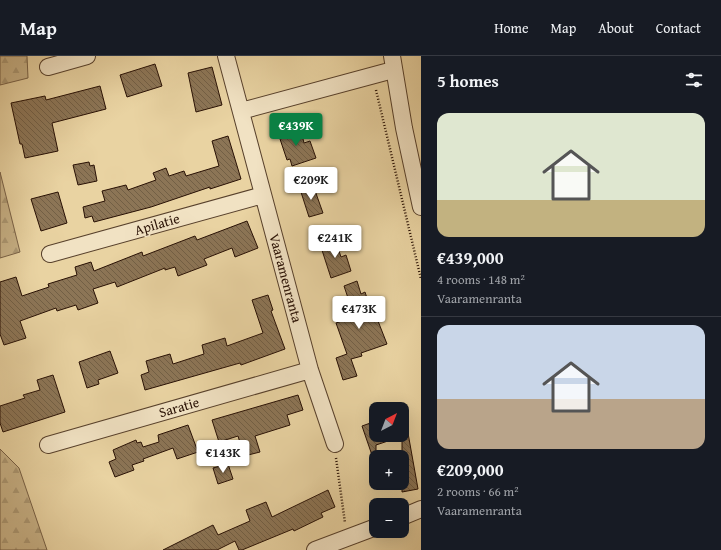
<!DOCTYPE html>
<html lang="en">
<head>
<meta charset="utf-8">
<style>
  :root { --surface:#171b24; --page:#242831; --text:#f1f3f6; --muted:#9ea1a6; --line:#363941; --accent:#0b8043 }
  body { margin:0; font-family:"Gentium Book Plus",serif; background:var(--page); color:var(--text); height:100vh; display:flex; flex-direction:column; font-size:15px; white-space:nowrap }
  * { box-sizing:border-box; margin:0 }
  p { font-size:13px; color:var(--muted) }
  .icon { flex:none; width:22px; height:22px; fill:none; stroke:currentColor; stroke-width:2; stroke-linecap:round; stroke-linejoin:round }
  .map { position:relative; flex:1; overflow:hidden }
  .panel { display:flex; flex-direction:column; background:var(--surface); width:300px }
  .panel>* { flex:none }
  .needle { width:26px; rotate:42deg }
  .controls { position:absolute; left:369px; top:346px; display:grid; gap:8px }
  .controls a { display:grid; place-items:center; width:40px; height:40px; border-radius:8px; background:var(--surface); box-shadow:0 4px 16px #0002; font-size:20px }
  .price { position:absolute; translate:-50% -34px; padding:0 9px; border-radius:4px; background:#fff; color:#222; font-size:13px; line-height:26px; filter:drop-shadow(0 1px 2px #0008) }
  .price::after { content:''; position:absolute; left:50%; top:24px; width:12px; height:9px; margin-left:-6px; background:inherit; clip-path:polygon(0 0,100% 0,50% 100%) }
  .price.selected { background:var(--accent); color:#fff }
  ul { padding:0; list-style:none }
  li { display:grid; align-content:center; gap:8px; height:212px; padding:0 16px }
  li+li { border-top:1px solid var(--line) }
  li span { display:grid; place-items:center; height:124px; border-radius:12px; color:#555 }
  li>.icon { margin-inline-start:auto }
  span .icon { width:72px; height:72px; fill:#fffc; stroke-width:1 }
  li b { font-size:17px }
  h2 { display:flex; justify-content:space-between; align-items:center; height:48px; padding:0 16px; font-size:17px }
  header { display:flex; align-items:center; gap:24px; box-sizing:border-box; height:56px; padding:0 20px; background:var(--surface); border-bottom:1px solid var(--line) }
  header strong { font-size:19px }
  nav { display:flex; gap:22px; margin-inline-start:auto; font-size:14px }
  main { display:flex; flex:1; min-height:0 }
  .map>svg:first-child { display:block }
</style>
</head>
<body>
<header>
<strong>Map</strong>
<nav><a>Home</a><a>Map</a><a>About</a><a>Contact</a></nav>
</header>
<main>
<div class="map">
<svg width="421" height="494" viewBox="0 0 421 494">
  <defs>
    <pattern id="forest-firs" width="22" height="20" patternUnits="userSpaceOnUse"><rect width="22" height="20" fill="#c8b287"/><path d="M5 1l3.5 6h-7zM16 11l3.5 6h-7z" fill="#ac9873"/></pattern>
    <pattern id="building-back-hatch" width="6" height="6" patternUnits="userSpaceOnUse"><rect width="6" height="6" fill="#8c7556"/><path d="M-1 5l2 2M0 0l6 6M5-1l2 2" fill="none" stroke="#725f45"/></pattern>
  </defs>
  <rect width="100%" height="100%" fill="#e9d3a2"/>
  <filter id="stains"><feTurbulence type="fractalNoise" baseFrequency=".005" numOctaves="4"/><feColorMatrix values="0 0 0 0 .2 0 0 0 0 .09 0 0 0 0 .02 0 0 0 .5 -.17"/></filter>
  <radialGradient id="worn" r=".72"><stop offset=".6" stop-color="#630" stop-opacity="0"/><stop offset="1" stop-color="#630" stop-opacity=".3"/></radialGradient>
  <path fill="url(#forest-firs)" stroke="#786146" d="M0 0H27L28 22 0 29Z
    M0 116 20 196 0 202Z
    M0 393 19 412 47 494H0Z"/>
  <path fill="url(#building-back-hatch)" stroke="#281004" d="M155 8 162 30 127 41 120 19Z
    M212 11 222 49 196 56 188 17Z
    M100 30 106 53 52 67 58 95 25 102 22 88H20L11 47 45 40 46 44Z
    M295 72 296 77 301 75 304 87 310 85 316 102 292 110 290 103 287 104 278 77Z
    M228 80 241 123 210 133V131L151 151 94 166 92 160 85 162 83 151 105 145 102 135 126 129 128 134 156 124 153 117 166 112 169 120 184 115 186 120 219 110 212 85Z
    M89 106 90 110 94 109 97 125 78 129 73 109Z
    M313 129 323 157 309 161 300 133Z
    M58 136 67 167 41 175 31 143Z
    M247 165 258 192 235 201 232 192 204 203 207 209 178 220 175 211 165 214V212L117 231 115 226 93 233 98 247 78 254 76 249 57 255 56 252 20 265 26 282 4 289 0 278V226L16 221 22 240 49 231 48 228 77 219 75 211 91 206 94 215 142 196 143 200 195 180 197 184Z
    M335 183 341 201 346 199 351 215 331 222 320 188Z
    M357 225 361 238 365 236 371 254 379 252 383 263 378 265 387 288 361 297 362 300 351 303 357 320 343 324 336 302 347 298 336 267 351 262 345 243 348 242 344 230Z
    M268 239 273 254 271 255 285 293 241 309 240 307 145 334 141 319 149 316 146 305 170 298 173 308 204 298 202 289 225 282 227 290 263 277 252 244Z
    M110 295 118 317 98 324 99 328 87 332 79 306Z
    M53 319 65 356 3 376 0 367V350L25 342 23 339 40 334 37 324Z
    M298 339 303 354 287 359 290 369 255 380 260 396 244 400 238 380 219 386 212 364Z
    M376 365V379H399L400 381 376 389V404L374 405 362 370Z
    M188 369 198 396 177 403 173 392 143 403 144 405 132 409 134 414 115 421 109 406 116 403 113 394 136 384 137 387 141 386 143 391 159 386 158 379Z
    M402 377H408L418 433 402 436Z
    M228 408 233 423 218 428 213 412Z
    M328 434 335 451 321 457 323 461 294 475 293 473 242 494H239L235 485 217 494H163L213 469 218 479 250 465 246 454 266 446 272 461Z"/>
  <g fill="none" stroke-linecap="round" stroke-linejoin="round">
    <defs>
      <path id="minor" d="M226 0 310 314 335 388
        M392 0 404 72 421 151
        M48 11 87 0
        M241 55 393 14
        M50 198 263 139
        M48 389 310 314
        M402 461 421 453
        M315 494 376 471"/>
    </defs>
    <use href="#minor" stroke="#58412c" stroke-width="18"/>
    <path stroke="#281004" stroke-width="2.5" stroke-dasharray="1 2" stroke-linecap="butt" d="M376 34 421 223
      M336 402 345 467"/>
    <use href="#minor" stroke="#f1e2c3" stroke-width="16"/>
  </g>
  <g text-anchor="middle" stroke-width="3" stroke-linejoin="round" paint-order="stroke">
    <g font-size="14" fill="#281004" stroke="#f1e2c3">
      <text transform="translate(157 168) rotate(-16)" y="5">Apilatie</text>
      <text transform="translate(286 222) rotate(75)" y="5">Vaaramenranta</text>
      <text transform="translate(179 351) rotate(-16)" y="5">Saratie</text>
    </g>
  </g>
  <rect width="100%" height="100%" filter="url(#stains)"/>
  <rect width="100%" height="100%" fill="url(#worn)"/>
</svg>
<div class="controls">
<a><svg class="needle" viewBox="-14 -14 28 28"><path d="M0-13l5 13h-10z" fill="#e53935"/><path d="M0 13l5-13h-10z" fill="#9ea1a6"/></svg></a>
<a>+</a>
<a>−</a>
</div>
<b class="price selected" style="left:296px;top:91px">€439K</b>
<b class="price" style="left:311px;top:145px">€209K</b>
<b class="price" style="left:335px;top:203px">€241K</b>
<b class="price" style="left:359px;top:274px">€473K</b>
<b class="price" style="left:223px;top:418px">€143K</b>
</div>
<section class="panel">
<h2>5 homes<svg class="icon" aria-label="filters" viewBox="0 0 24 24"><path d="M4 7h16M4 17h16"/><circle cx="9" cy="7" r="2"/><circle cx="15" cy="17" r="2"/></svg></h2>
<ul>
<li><span style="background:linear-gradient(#dfe7d0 70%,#c2b280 0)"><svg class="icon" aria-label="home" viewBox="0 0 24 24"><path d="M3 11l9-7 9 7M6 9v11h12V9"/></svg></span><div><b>€439,000</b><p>4 rooms · 148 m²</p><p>Vaaramenranta</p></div></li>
<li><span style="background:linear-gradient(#c9d6e8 60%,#b9a48a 0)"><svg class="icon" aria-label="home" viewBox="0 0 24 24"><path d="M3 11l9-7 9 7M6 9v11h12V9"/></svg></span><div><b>€209,000</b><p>2 rooms · 66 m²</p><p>Vaaramenranta</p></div></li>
</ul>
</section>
</main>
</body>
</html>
